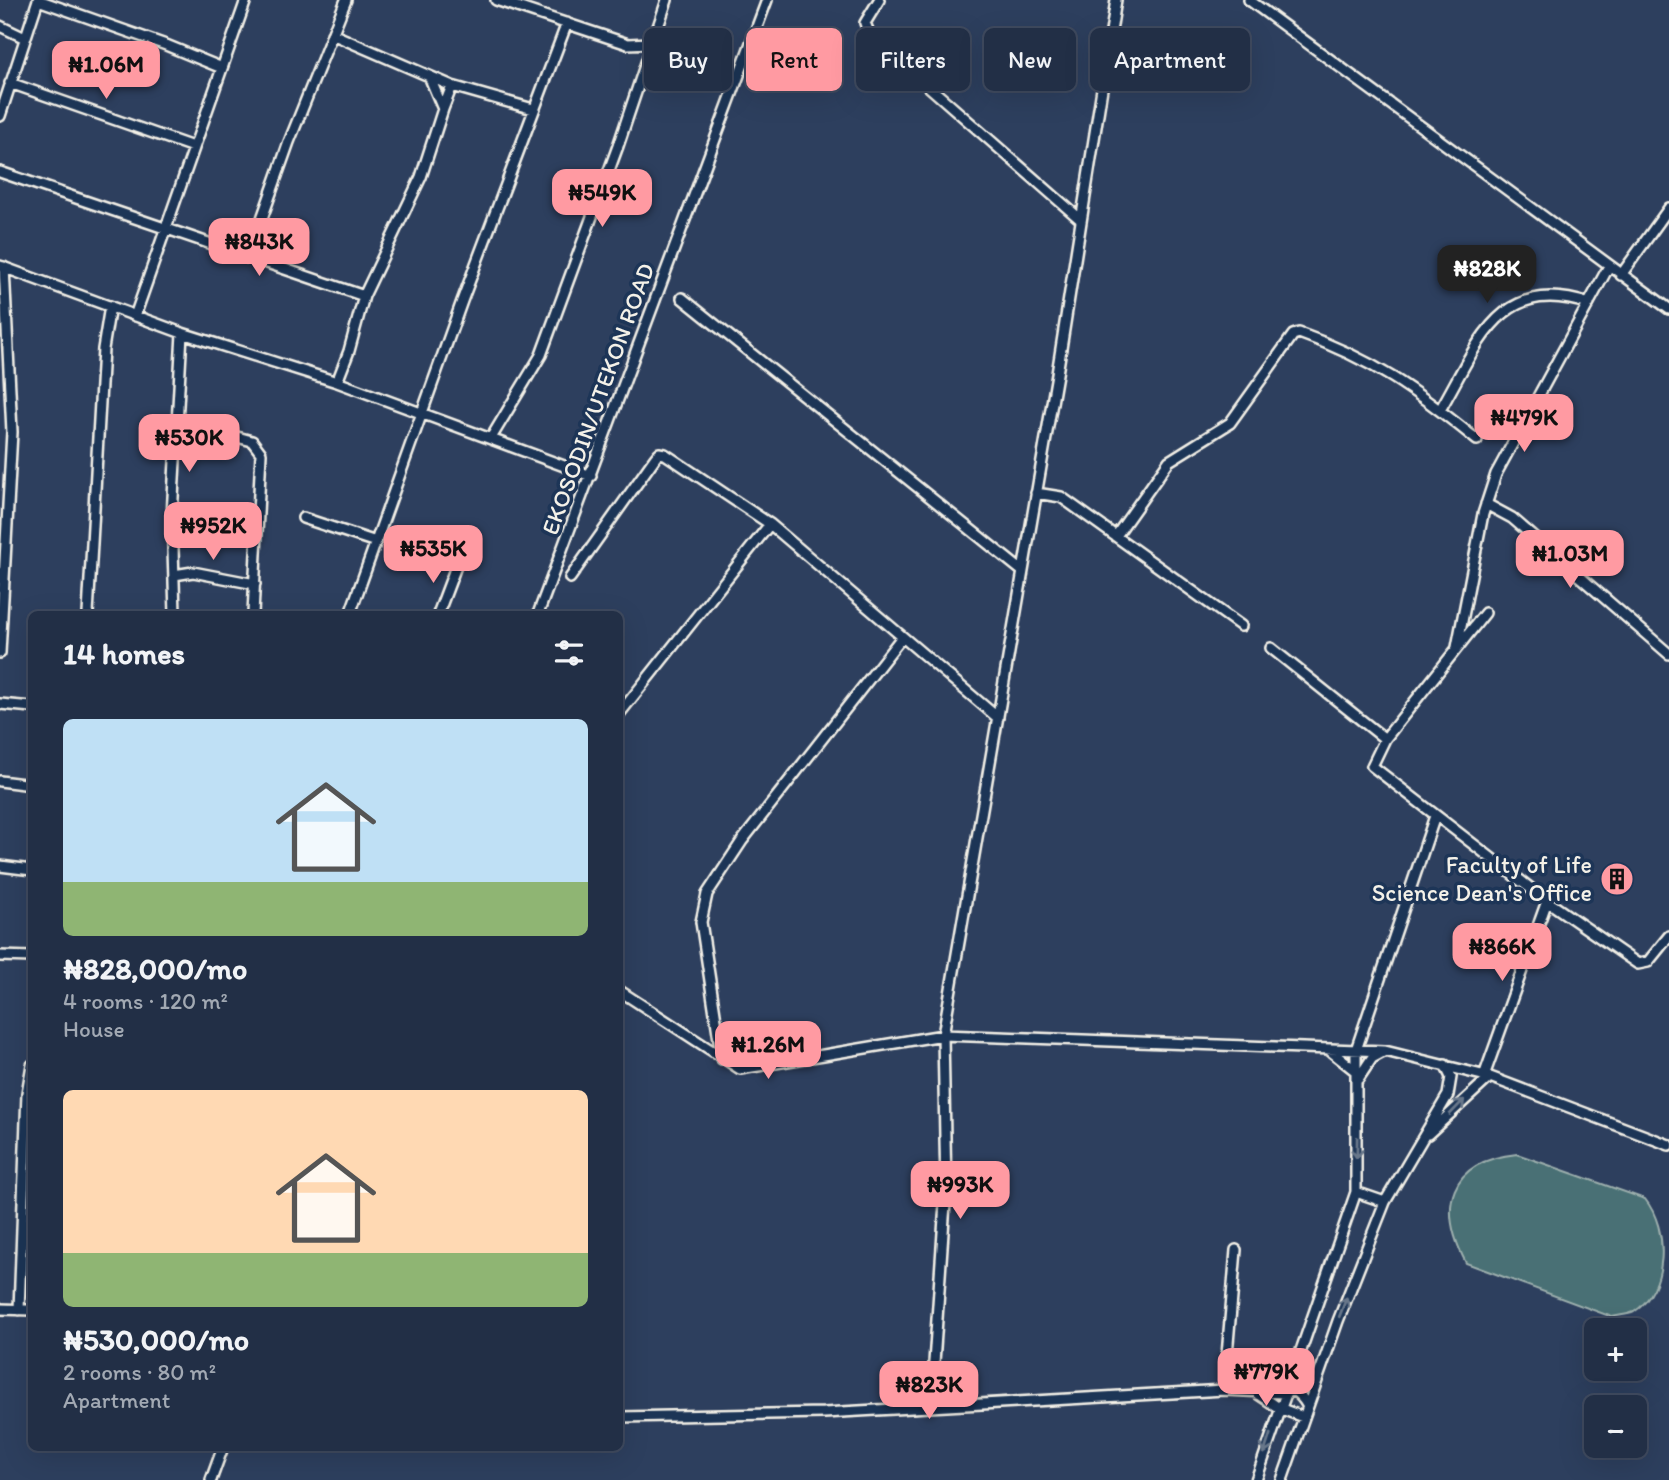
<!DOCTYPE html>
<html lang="en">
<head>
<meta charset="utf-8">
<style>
  :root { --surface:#222f46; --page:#2a374d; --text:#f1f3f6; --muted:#a2a9b3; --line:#3f4a5f; --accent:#ff9aa2 }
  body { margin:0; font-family:Itim,sans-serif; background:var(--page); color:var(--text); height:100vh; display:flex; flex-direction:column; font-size:26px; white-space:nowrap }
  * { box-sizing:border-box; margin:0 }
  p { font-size:23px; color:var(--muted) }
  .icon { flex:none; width:38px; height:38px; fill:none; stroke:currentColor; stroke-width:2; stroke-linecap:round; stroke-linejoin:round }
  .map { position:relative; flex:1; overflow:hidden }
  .details { position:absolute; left:28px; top:611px; width:595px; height:840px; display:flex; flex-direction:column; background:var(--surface); border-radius:10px; box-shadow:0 7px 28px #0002,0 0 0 2px var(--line) }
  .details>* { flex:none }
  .banner { position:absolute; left:644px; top:28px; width:665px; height:63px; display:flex; gap:14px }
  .buttons { position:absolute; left:1584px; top:1318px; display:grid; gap:14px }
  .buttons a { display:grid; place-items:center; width:63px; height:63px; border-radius:10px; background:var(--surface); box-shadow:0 7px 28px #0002,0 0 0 2px var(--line); font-size:35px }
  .price { position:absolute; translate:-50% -60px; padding:0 16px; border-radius:14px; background:var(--accent); color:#111; font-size:23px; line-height:46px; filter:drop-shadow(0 2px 4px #0008) }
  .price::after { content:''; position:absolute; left:50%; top:42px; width:21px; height:16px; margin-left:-10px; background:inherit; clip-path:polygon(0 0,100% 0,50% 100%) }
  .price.on { background:#222; color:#fff }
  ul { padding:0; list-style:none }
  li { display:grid; align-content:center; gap:14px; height:371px; padding:0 35px }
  li span { display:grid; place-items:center; height:217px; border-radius:10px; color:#555 }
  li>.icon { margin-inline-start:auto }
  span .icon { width:126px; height:126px; fill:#fffc; stroke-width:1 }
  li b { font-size:30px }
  h2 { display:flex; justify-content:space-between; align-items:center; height:84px; padding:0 35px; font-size:30px }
  .pill { padding:0 24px; border-radius:10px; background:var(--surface); box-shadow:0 7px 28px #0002,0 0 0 2px var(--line); font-size:24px; line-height:63px }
  .pill.on { background:var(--accent); color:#111 }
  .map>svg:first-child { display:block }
</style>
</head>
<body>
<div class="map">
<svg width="1669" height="1480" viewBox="0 0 1669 1480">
  <rect width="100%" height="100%" fill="#2d3f5e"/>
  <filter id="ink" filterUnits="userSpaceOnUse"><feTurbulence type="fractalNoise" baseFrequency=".0143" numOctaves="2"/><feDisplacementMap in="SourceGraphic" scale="14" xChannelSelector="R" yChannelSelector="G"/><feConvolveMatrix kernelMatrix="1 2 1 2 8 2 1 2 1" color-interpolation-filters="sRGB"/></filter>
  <g filter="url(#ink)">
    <path fill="#487074" stroke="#9eb0ae" stroke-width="2" d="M1517 1154 1645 1199C1669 1229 1669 1289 1634 1312 1628 1315 1619 1315 1612 1317L1466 1263C1437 1207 1448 1161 1517 1154Z"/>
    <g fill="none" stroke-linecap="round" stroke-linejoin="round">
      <defs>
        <path id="street" d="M38 0 166 45 222 68
          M496 0 628 44 650 43
          M879 0 865 23 870 35 1080 219
          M1249 0 1669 309
          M0 26 25 38
          M332 34 429 76 443 109 421 177 364 296 349 351 337 382
          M429 76 452 86 533 109
          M10 83 193 147
          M443 109 452 86
          M0 116 38 0
          M0 172 364 296
          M248 258 289 142 346 0
          M0 266 182 333 337 382 591 476
          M1621 275 1669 208
          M682 298 1021 570
          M135 316 246 0
          M1440 410C1478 345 1499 274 1589 304
          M177 421 252 441 261 453 253 614
          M491 438 541 355 618 146 667 0
          M1036 493 1061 497 1241 626
          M1486 504 1512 518 1669 654
          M303 518 376 542
          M1116 536 1169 461 1230 423 1293 335 1299 333C1373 359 1417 391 1477 440
          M174 575 193 572 255 584
          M570 578 655 458 659 453 665 454 770 524 998 718
          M1485 613 1385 739 1372 766 1547 901 1638 964 1648 962 1669 936
          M88 614 103 349 110 306
          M175 614 172 516 182 333
          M350 614 462 301 567 23
          M438 614 461 553
          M538 614 767 0
          M1457 647 1483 514 1496 474 1609 266
          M1271 648 1385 739
          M0 653 12 432 4 267
          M0 704 32 707
          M620 713 770 524
          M0 781 32 785
          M0 866 32 870
          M0 956 32 957
          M620 991 740 1069 943 1035 1385 1051 1490 1077 1669 1145
          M1328 1049 1357 1072
          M722 1059 701 922 707 894 742 841 902 637
          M1484 1076 1547 901
          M1358 1079 1372 1058 1385 1051
          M1428 1134 1490 1077
          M1356 1192 1385 1202
          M0 1309 32 1310
          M19 1310 27 1093 32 1065
          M1224 1390 1236 1250
          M1238 1390C1261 1380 1293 1380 1307 1405
          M1258 1394 1279 1408 1303 1417
          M931 1406 946 1189 943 1035 1057 374 1116 0
          M620 1417 824 1413 1224 1390 1284 1393 1315 1385
          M211 1480 223 1447
          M1256 1480 1356 1192V1050L1435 816
          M1282 1480 1338 1321 1385 1202 1448 1095 1451 1077 1445 1065"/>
      </defs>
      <use href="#street" stroke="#f4f1e8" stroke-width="14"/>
      <use href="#street" stroke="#1d3557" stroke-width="9"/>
    </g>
    <defs><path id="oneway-shaft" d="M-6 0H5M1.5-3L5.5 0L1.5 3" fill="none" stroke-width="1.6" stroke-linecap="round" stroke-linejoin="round" transform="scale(1.75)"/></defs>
    <g stroke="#68778a">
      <use href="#oneway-shaft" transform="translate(1457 1107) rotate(-46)"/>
      <use href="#oneway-shaft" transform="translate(1357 1148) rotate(91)"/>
      <use href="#oneway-shaft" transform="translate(1343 1307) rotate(-69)"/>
      <use href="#oneway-shaft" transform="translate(1267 1444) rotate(108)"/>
    </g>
  </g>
  <defs>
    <symbol id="building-disc" viewBox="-11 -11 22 22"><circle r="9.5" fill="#ff9aa2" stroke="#1d3557"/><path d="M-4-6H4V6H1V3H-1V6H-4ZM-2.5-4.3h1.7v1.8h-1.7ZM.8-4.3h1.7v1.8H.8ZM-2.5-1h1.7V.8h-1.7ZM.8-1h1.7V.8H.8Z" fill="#111"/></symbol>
  </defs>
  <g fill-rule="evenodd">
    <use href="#building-disc" x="1598" y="860" width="38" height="38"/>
  </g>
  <g text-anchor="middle" stroke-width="7" stroke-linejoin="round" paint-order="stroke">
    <g font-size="24" fill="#f4f1e8" stroke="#1d3557">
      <text transform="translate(598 399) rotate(-70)" y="8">EKOSODIN/UTEKON ROAD</text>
    </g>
    <g font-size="24" fill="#f4f1e8" stroke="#1d3557" text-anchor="end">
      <text x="1592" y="873">Faculty of Life<tspan x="1592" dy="28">Science Dean's Office</tspan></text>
    </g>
  </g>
</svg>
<div class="buttons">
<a>+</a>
<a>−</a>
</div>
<b class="price" style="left:106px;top:101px">₦1.06M</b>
<b class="price" style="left:602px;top:229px">₦549K</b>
<b class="price" style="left:259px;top:278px">₦843K</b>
<b class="price on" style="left:1487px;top:305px">₦828K</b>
<b class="price" style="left:1524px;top:454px">₦479K</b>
<b class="price" style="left:189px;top:474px">₦530K</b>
<b class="price" style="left:213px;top:562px">₦952K</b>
<b class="price" style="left:433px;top:585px">₦535K</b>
<b class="price" style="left:1570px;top:590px">₦1.03M</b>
<b class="price" style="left:1502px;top:983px">₦866K</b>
<b class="price" style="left:768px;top:1081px">₦1.26M</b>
<b class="price" style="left:960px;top:1221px">₦993K</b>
<b class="price" style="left:1266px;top:1408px">₦779K</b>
<b class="price" style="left:929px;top:1421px">₦823K</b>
<div class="banner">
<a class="pill">Buy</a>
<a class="pill on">Rent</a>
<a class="pill">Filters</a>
<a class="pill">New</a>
<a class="pill">Apartment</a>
</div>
<section class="details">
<h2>14 homes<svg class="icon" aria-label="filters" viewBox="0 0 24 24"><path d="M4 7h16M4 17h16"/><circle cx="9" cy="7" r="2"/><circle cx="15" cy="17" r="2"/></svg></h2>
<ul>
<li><span style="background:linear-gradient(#bfe0f5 75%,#8fb573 0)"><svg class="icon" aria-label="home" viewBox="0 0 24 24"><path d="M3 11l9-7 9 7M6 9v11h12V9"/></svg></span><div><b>₦828,000/mo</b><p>4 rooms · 120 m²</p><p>House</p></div></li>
<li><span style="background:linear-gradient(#ffd9b3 75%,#8fb573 0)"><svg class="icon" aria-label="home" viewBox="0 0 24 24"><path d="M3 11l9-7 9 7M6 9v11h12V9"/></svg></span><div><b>₦530,000/mo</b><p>2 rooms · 80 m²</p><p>Apartment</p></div></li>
</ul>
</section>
</div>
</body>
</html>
